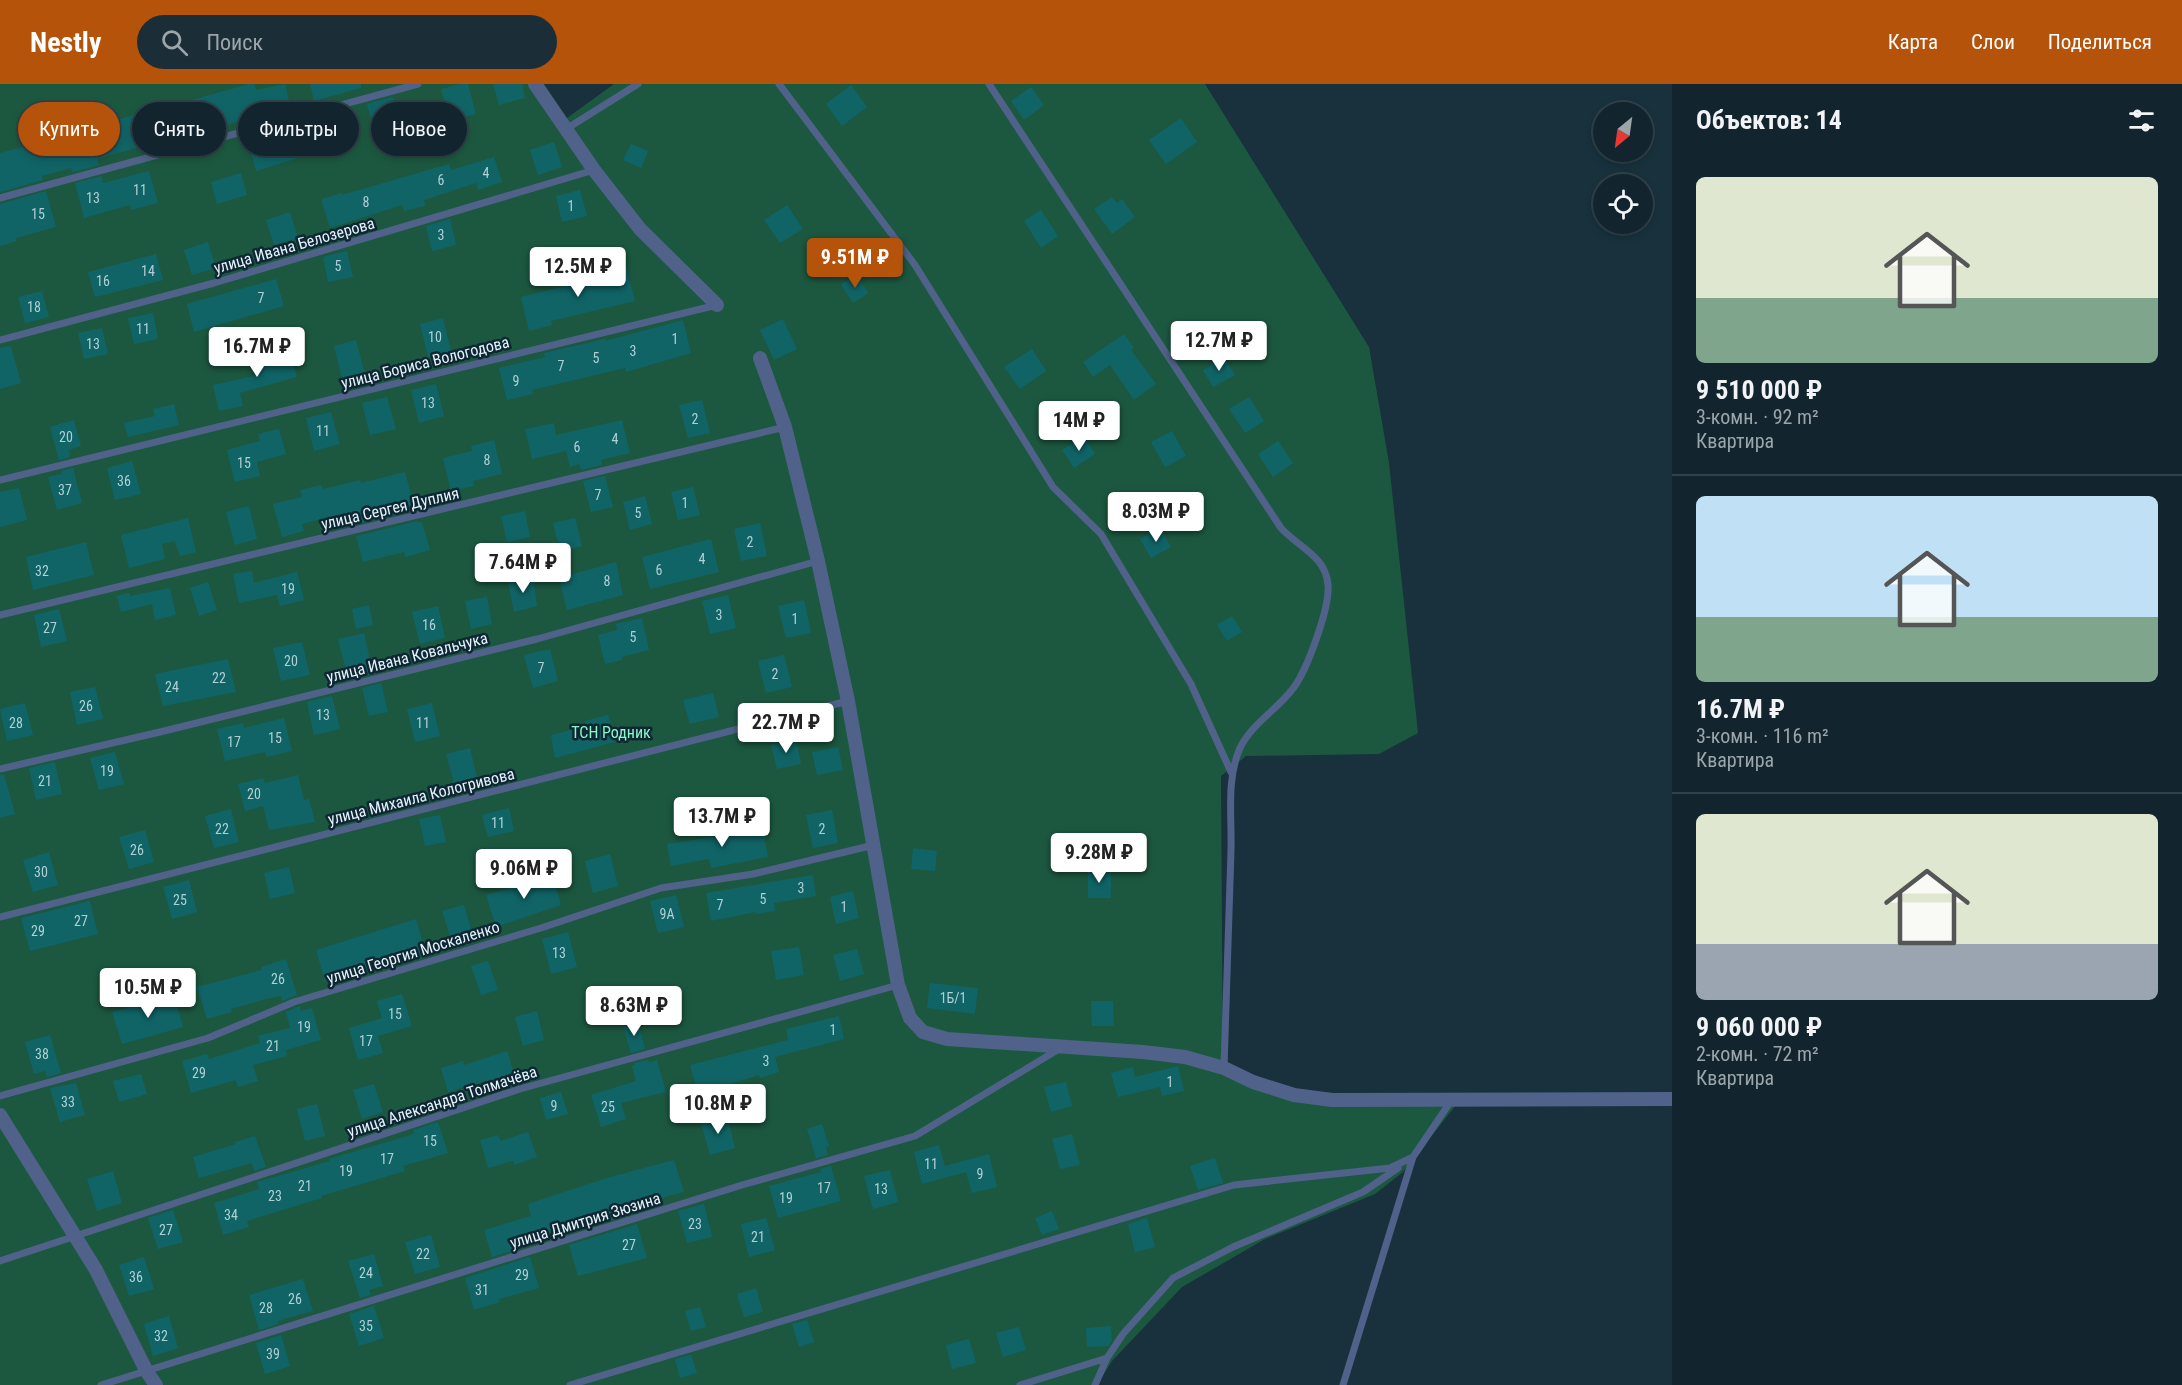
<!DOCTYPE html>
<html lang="ru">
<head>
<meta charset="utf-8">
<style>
  :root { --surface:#12252e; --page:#1b2d36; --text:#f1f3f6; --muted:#9ca5aa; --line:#31424a; --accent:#b45309 }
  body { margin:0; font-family:"Roboto Condensed",sans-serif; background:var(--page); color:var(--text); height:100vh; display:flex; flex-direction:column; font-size:22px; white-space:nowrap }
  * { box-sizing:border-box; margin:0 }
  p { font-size:20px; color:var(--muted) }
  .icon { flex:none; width:33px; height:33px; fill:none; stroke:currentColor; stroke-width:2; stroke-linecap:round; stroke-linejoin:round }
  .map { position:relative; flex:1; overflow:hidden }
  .side { display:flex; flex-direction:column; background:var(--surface); width:510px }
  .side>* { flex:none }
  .hud { position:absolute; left:18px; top:18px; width:570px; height:54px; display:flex; gap:12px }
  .needle { width:39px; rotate:209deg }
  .fabs { position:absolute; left:1593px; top:18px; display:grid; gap:12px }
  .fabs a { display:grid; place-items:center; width:60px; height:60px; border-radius:50%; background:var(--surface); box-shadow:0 3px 9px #0003,0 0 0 2px var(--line); font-size:30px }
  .price { position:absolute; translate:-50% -51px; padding:0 14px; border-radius:6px; background:#fff; color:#222; font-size:20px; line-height:39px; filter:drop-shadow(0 2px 3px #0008) }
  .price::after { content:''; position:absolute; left:50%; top:36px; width:18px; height:14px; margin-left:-9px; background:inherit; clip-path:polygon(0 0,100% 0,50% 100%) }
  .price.on { background:var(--accent); color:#fff }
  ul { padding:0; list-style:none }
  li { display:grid; align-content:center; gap:12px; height:318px; padding:0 24px }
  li+li { border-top:2px solid var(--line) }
  li span { display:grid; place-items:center; height:186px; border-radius:9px; color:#555 }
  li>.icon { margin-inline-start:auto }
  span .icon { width:108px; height:108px; fill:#fffc; stroke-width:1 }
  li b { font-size:26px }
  h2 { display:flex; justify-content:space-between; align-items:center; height:72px; padding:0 24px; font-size:26px }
  .chip { padding:0 21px; border-radius:27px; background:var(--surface); box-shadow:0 3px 9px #0003,0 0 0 2px var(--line); font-size:21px; line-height:54px }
  .chip.on { background:var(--accent); color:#fff }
  header { display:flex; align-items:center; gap:36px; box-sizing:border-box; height:84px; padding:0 30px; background:var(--accent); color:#fff }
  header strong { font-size:28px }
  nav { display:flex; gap:33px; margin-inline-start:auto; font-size:21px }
  .search { width:420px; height:54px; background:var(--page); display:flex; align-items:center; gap:15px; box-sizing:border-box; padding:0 21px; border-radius:33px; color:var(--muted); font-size:22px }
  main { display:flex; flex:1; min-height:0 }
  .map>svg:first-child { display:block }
</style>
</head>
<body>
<header>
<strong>Nestly</strong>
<div class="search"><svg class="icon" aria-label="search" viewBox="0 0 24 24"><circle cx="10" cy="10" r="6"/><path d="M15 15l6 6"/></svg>Поиск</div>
<nav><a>Карта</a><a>Слои</a><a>Поделиться</a></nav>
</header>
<main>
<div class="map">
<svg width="1672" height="1301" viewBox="0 0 1672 1301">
  <rect width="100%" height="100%" fill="#18313d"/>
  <path fill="#1c5840" d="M0 0H544L567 34 614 0H1205L1369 263 1389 379 1418 649 1379 670 1246 672 1221 692 1223 990 1320 1020 1456 1021 1403 1088 1375 1110 1265 1155 1182 1203 1112 1277 1097 1301H0Z"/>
  <path fill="#106466" d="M249 0H254L256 6 285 0 292 29 244 42 243 36 151 62 150 60 97 75 99 81 72 88 71 84 42 92 43 96 0 108V69L109 40 108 38 134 31 135 32Z
    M310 0H361V4L314 17Z
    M460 0H468L476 30 450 37 441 5Z
    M493 0H522L525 14 499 21Z
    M851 1 867 23 842 42 826 20Z
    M1031 3 1044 21 1024 36 1011 17Z
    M393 13 401 42 375 49 367 20Z
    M1181 34 1197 58 1166 80 1149 56Z
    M309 36 318 68 256 87 247 52Z
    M554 58 562 83 538 91 530 66Z
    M631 60 648 67 641 84 623 76Z
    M494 73 502 98 478 106 476 99 424 116 425 122 404 127 402 121 330 144 321 115 342 109V111L449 80 451 86Z
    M149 87 158 119 131 126 130 121 84 134 75 99 102 92 103 99Z
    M241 89 247 111 217 120 211 98Z
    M580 106 587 132 562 138 556 112Z
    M46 107 56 143 16 154 17 157 0 162V120Z
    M1112 113 1117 119 1122 115 1135 133 1112 150 1094 125Z
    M787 121 803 145 780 159 764 136Z
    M1041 126 1058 152 1041 164 1024 137Z
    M290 128 298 154 274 161 266 136Z
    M450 135 456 161 432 167 426 142Z
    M208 158 216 184 192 191 184 166Z
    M347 167 353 193 328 198 323 173Z
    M156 170 163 196 95 213 88 188Z
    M626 183 635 217 551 237 552 241 529 247 521 213 565 202 564 198Z
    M857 191 868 209 853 219 841 200Z
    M276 195 284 222 194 248 187 220Z
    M42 207 49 233 25 239 18 213Z
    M153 229 158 255 134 260 128 234Z
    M443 234 451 267 428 273 420 240Z
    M783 235 797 265 774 276 760 246Z
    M683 236 691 269 626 288 625 284 532 306 533 310 507 316 499 284 545 273 544 269 605 255V257Z
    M102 244 108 270 84 275 78 249Z
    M1124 250 1134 264 1131 266 1156 300 1134 316 1110 281 1093 293 1083 278Z
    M356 256 365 290 342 295 334 262Z
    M11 262 21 299 0 305V264Z
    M289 262 297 293 240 309 243 322 219 327 213 301 258 291 253 272Z
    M1032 265 1046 287 1020 305 1004 283Z
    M1224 273 1235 291 1213 303 1203 286Z
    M436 300 444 332 419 339 411 306Z
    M387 313 396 345 370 351 362 319Z
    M1249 313 1264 337 1245 349 1229 325Z
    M702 316 710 349 688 354 679 321Z
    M174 320 179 341 128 353 124 339 155 332 153 325Z
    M331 328 340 360 314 367 306 334Z
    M74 336 81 362 69 366 70 373 59 376 50 343Z
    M622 336 630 369 601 376 602 381 581 386 579 380 570 383 566 367 532 375 525 345 554 339 556 351Z
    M279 345 286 370 257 378 260 392 235 398 227 366 260 357 258 350Z
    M1172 347 1186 372 1165 383 1151 358Z
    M1084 352 1095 370 1074 384 1062 366Z
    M494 356 502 390 473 397 474 402 451 407 443 374 472 367 471 362Z
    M1278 357 1293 379 1273 393 1258 370Z
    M132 377 141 410 115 416 107 384Z
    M73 384 82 419 57 426 48 393 62 390 61 387Z
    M405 388 415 426 353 441 351 433 346 435 345 429 302 440 304 447 282 453 273 420 302 413 300 406 321 401 323 405 360 396 361 399Z
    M605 392 613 423 591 428 583 397Z
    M693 403 700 431 678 436 671 408Z
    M19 404 27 436 0 443V408Z
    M645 412 652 440 630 446 623 418Z
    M249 422 257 455 235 461 226 428Z
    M525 427 530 453 507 458 501 432Z
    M188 434 196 468 180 472 175 457 162 460 165 475 129 484 121 451Z
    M575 434 582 462 560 467 553 439Z
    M418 437V439L422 438 430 466 406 473 404 468 363 478 356 452Z
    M760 439 767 472 741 477 734 445Z
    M1160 444 1171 463 1151 474 1140 455Z
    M711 455 719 488 650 505 642 473Z
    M86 458 94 491 33 506 26 473Z
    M616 478 623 511 567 526 559 494Z
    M252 487 254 499 297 488 304 516 280 522 277 511 239 519 233 490Z
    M533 492 537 522 514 528 508 498Z
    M208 498 217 526 199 532 190 504Z
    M170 504 176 531 155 536 152 520 121 528 117 512 129 509 130 512Z
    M728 511 736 544 710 550 702 517Z
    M487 513 492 540 471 545 465 517Z
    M804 516 811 549 786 554 778 522Z
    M369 521 373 541 356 545 352 525Z
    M438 522 445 554 420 560 412 528Z
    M59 525 67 557 41 563 34 531Z
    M1232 532 1242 548 1227 557 1217 541Z
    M642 534 649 566 622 573V576L605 580 598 551 617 546 616 540Z
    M364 549 373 590 359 593 357 585 346 587 338 555Z
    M302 558 310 591 281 597 273 564Z
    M550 565 558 597 533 604 524 571Z
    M784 571 792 603 766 609 758 577Z
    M228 575 236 608 163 622 155 590Z
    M381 599 388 628 369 632 362 604Z
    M95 603 103 635 77 641 70 608Z
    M713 609 719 633 690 640 683 616Z
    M332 612 340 645 314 651 307 618Z
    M25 619 33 651 7 657 0 625Z
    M432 619 440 652 415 658 407 625Z
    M608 631 615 658 555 674 551 651 586 642 585 637Z
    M284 634 292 667 266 673 265 668 225 677 217 645 243 639 244 644Z
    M796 656 801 680 777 685 771 661Z
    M838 663 843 686 817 691 812 668Z
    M470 664 477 693 454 699 446 670Z
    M115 668 124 700 99 706 90 674Z
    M55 678 62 710 36 716 29 684Z
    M4 690 15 730 0 734V691Z
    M298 691 304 716 309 715 315 738 269 746 263 722 245 727 238 700 263 694 265 699Z
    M509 724 514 747 488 753 482 731Z
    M231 725 239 758 214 764 205 732Z
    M832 726 838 759 813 764 806 731Z
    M440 731 446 758 425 762 419 735Z
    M762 740 768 773 711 784 709 775 671 782 667 760 737 749 736 745Z
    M145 746 154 778 129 785 119 753Z
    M913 764 937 767 935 787 911 785Z
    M49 768 58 801 33 808 23 776Z
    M610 770 618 802 593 809 585 777Z
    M289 783 295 809 270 815 264 789Z
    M1088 785 1111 786V814H1088Z
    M552 789 561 821 496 843 486 811 527 799 526 796Z
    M813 791 816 812 774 819 775 827 756 830 755 828 711 837 706 809Z
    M189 796 197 828 172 835 163 803Z
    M853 807 859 834 836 840 830 813Z
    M676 811 684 843 658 849 650 817Z
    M90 817 98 850 30 867 21 834Z
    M464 821 472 848 451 855 442 827Z
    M416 835 425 867 325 898 316 866Z
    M568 848 577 883 551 890 542 855Z
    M799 863 804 891 776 896 771 867Z
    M857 865 864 890 840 897 833 871Z
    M286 875 297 911 282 917 281 912 270 914 231 925 232 928 207 935 197 903 262 886 261 883Z
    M488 877 498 906 481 911 471 882Z
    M930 899 978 904 975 930 927 924Z
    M402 910 412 942 378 952 383 969 358 976 349 944 382 934 377 917Z
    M174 911 183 943 122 960 112 928Z
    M1091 917H1113L1114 942H1092Z
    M300 922 301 927 312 924 321 956 286 966 287 972 253 981 258 997 238 1003 236 996 191 1009 182 977 207 970 209 975 260 959 258 952 290 944 286 928Z
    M537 927 544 956 523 962 515 933Z
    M839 932 844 955 775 973 779 988 760 994 759 991 698 1010 690 981 788 956 786 945Z
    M638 938 645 965 631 969 623 942Z
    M50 951 61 989 47 993 45 987 34 990 25 958Z
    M507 967 515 992 490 999 489 996 448 1008 441 984 463 977 464 981Z
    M648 976 649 978 657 976 666 1008 621 1019 626 1035 601 1043 591 1011 636 997 632 982 635 981 634 979Z
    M1178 982 1184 1007 1162 1012 1160 1003 1118 1013 1111 989 1133 983 1135 993Z
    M141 990 147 1010 119 1018 113 997Z
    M1066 998 1072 1022 1051 1028 1044 1003Z
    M76 999 85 1031 60 1038 50 1004Z
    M374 1000 383 1028 362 1035 353 1006Z
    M561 1008 568 1030 546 1036 540 1014Z
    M317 1020 325 1052 305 1057 297 1025Z
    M727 1032 735 1064 710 1071 701 1039Z
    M438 1038 448 1069 403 1082 405 1087 321 1112 322 1114 247 1137 249 1143 223 1151 214 1119 259 1105 257 1098 330 1077 329 1075 414 1050 413 1046Z
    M822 1040 829 1062 826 1063 828 1071 816 1074 807 1045Z
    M528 1048 537 1073 514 1081 513 1077 488 1084 480 1056 498 1051 500 1057Z
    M1072 1050 1080 1081 1060 1085 1052 1055Z
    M255 1052 266 1083 254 1087 252 1079 199 1094 193 1073 236 1060 235 1058Z
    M939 1061 945 1082 989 1070 997 1103 972 1109 966 1088 922 1100 914 1068Z
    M1215 1074 1223 1099 1198 1106 1190 1082Z
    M674 1076 684 1108 631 1122 634 1129 566 1150 564 1144 525 1155 527 1162 492 1173 484 1146 531 1132 528 1120 607 1094Z
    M831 1082 841 1117 778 1134 769 1102 821 1088 820 1085Z
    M890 1086 898 1118 873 1125 864 1092Z
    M113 1087 122 1119 97 1127 87 1095Z
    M704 1120 712 1153 687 1159 678 1127Z
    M173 1126 183 1158 158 1165 148 1134Z
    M1052 1127 1059 1145 1042 1151 1035 1134Z
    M766 1134 775 1166 749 1173 741 1140Z
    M1147 1134 1155 1163 1135 1168 1128 1140Z
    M637 1140 647 1174 578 1192 569 1161Z
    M431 1151 440 1183 415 1190 405 1158Z
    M374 1170 383 1202 369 1206 371 1211 360 1214 348 1177Z
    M144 1173 154 1205 129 1212 119 1181Z
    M530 1173 539 1204 499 1215 500 1218 474 1226 465 1194Z
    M303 1195 313 1227 284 1235 277 1238 278 1240 259 1246 249 1211Z
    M756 1204 763 1228 744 1233 737 1210Z
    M374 1222 384 1254 359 1262 349 1230Z
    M700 1223 706 1243 691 1247 685 1227Z
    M169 1232 178 1264 153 1272 144 1240Z
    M807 1236 814 1258 799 1263 792 1240Z
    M1111 1242 1112 1257 1109 1262 1087 1263 1086 1244Z
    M1019 1243 1026 1266 1003 1273 996 1249Z
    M281 1251 290 1282 265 1290 256 1259Z
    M969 1255 976 1279 952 1285 946 1261Z
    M691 1271 697 1289 680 1294 675 1275Z"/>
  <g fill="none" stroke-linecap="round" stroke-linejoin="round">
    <path stroke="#50628a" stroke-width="7" d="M779 0 915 181 1053 403 1101 450 1191 600 1231 688
      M989 0 1281 444C1298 463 1326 472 1328 501 1330 524 1306 590 1291 607 1276 626 1251 641 1240 664 1226 696 1232 732 1231 767 1229 839 1226 912 1224 984
      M566 45 638 0
      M0 114 418 0
      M0 256 214 199 594 86
      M0 396 717 221
      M0 531 785 343
      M0 685 160 648 537 555 818 477
      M0 833 848 617
      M0 1012 208 954 294 918 541 844 661 804 753 790 874 761
      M0 1177 520 1005 898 901
      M101 1301 742 1101 915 1052 1059 965
      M570 1301 1234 1101 1390 1084 1413 1073
      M1020 1301 1107 1274
      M1095 1301 1107 1274 1123 1250 1173 1194 1233 1163 1363 1108 1398 1084
      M1343 1301 1413 1073 1451 1017"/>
    <path stroke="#50628a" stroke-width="14" d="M535 0 594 86 640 145 717 221
      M760 274 785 343 818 477 848 617 898 901 910 934 923 948 947 955 1143 968 1185 973 1224 984 1253 998 1294 1011 1332 1016 1672 1015
      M0 1031 96 1186 147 1288 156 1301"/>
  </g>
  <g text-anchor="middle" stroke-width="5" stroke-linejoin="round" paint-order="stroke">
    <g font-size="14" fill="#b0d0d6">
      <text x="486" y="94">4</text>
      <text x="441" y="101">6</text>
      <text x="140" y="111">11</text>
      <text x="93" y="119">13</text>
      <text x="366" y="123">8</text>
      <text x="571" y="127">1</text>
      <text x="38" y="135">15</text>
      <text x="441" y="156">3</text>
      <text x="338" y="187">5</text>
      <text x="148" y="192">14</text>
      <text x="103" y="202">16</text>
      <text x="261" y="219">7</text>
      <text x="34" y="228">18</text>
      <text x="143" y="250">11</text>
      <text x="435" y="258">10</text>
      <text x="675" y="260">1</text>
      <text x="93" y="265">13</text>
      <text x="633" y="272">3</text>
      <text x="596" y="279">5</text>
      <text x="561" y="287">7</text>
      <text x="516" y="302">9</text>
      <text x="428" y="324">13</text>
      <text x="695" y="340">2</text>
      <text x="323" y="352">11</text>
      <text x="66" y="358">20</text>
      <text x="615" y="360">4</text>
      <text x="577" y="368">6</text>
      <text x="487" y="381">8</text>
      <text x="244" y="384">15</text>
      <text x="124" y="402">36</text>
      <text x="65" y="411">37</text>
      <text x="598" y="416">7</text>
      <text x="685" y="424">1</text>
      <text x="638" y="434">5</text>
      <text x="750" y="463">2</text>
      <text x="702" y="480">4</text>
      <text x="659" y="491">6</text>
      <text x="42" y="492">32</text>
      <text x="607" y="502">8</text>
      <text x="288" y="510">19</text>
      <text x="719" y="536">3</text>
      <text x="795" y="540">1</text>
      <text x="429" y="546">16</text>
      <text x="50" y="549">27</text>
      <text x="633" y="558">5</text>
      <text x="291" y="582">20</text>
      <text x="541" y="589">7</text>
      <text x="775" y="595">2</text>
      <text x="219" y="599">22</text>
      <text x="172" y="608">24</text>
      <text x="86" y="627">26</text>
      <text x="323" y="636">13</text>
      <text x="16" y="644">28</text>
      <text x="423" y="644">11</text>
      <text x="275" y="659">15</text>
      <text x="234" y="663">17</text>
      <text x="107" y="692">19</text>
      <text x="45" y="702">21</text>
      <text x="254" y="715">20</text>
      <text x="498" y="744">11</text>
      <text x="222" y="750">22</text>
      <text x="822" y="750">2</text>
      <text x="137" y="771">26</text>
      <text x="41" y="793">30</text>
      <text x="801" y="809">3</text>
      <text x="763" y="820">5</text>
      <text x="180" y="821">25</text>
      <text x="720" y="826">7</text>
      <text x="844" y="828">1</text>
      <text x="667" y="835">9А</text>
      <text x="81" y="842">27</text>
      <text x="38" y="852">29</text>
      <text x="559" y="874">13</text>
      <text x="278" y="900">26</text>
      <text x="953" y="919">1Б/1</text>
      <text x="395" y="935">15</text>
      <text x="304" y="948">19</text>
      <text x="833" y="951">1</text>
      <text x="366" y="962">17</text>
      <text x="273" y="967">21</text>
      <text x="42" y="975">38</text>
      <text x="766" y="982">3</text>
      <text x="199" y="994">29</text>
      <text x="1170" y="1003">1</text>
      <text x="68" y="1023">33</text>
      <text x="554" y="1027">9</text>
      <text x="608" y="1028">25</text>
      <text x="430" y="1062">15</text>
      <text x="387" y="1080">17</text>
      <text x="931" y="1085">11</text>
      <text x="346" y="1092">19</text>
      <text x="980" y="1095">9</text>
      <text x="305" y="1107">21</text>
      <text x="824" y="1109">17</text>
      <text x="881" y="1110">13</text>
      <text x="275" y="1117">23</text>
      <text x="786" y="1119">19</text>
      <text x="231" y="1136">34</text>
      <text x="695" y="1145">23</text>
      <text x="166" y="1151">27</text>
      <text x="758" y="1158">21</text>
      <text x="629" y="1166">27</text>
      <text x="423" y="1175">22</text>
      <text x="366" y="1194">24</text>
      <text x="522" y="1196">29</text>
      <text x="136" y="1198">36</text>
      <text x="482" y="1211">31</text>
      <text x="295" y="1220">26</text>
      <text x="266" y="1229">28</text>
      <text x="366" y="1247">35</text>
      <text x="161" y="1257">32</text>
      <text x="273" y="1275">39</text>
    </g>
    <g font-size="16" fill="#e5f4fc" stroke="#0e2733">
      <text transform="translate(294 161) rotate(-16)" y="6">улица Ивана Белозерова</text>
      <text transform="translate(425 278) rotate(-14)" y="6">улица Бориса Вологодова</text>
      <text transform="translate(390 424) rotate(-13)" y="6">улица Сергея Дуплия</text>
      <text transform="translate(407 573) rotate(-14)" y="6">улица Ивана Ковальчука</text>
      <text transform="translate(421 712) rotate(-14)" y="6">улица Михаила Кологривова</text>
      <text transform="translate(413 868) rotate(-17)" y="6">улица Георгия Москаленко</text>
      <text transform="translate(442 1017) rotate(-18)" y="6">улица Александра Толмачёва</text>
      <text transform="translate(585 1136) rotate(-17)" y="6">улица Дмитрия Зюзина</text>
    </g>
    <g font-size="16" fill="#8bf6c6" stroke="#0e2733">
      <text x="611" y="654">ТСН Родник</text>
    </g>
  </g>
</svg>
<div class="fabs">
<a><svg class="needle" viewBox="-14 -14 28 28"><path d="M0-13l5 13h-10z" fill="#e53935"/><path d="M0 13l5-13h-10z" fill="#9ca5aa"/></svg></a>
<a><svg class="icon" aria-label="locate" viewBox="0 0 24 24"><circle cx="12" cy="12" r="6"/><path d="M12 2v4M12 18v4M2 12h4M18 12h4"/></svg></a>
</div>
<b class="price on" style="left:855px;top:205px">9.51M ₽</b>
<b class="price" style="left:578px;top:214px">12.5M ₽</b>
<b class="price" style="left:1219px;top:288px">12.7M ₽</b>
<b class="price" style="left:257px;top:294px">16.7M ₽</b>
<b class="price" style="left:1079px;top:368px">14M ₽</b>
<b class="price" style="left:1156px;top:459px">8.03M ₽</b>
<b class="price" style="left:523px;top:510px">7.64M ₽</b>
<b class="price" style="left:786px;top:670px">22.7M ₽</b>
<b class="price" style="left:722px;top:764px">13.7M ₽</b>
<b class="price" style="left:1099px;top:800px">9.28M ₽</b>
<b class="price" style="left:524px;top:816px">9.06M ₽</b>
<b class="price" style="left:148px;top:935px">10.5M ₽</b>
<b class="price" style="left:634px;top:953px">8.63M ₽</b>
<b class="price" style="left:718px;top:1051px">10.8M ₽</b>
<div class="hud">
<a class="chip on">Купить</a>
<a class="chip">Снять</a>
<a class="chip">Фильтры</a>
<a class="chip">Новое</a>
</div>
</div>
<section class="side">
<h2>Объектов: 14<svg class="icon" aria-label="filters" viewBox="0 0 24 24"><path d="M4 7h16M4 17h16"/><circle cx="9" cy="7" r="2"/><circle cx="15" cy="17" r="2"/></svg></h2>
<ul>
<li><span style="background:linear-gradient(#dfe7d0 65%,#7fa58c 0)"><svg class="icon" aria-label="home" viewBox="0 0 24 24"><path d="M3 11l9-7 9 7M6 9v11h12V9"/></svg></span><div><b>9 510 000 ₽</b><p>3-комн. · 92 m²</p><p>Квартира</p></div></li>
<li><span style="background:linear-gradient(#bfe0f5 65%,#7fa58c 0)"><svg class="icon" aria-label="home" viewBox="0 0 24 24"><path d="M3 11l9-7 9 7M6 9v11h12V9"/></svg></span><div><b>16.7M ₽</b><p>3-комн. · 116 m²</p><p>Квартира</p></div></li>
<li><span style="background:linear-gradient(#dfe7d0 70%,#9aa5b1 0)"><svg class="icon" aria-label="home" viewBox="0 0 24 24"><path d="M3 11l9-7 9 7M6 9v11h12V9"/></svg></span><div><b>9 060 000 ₽</b><p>2-комн. · 72 m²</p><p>Квартира</p></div></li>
</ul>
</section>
</main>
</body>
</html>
